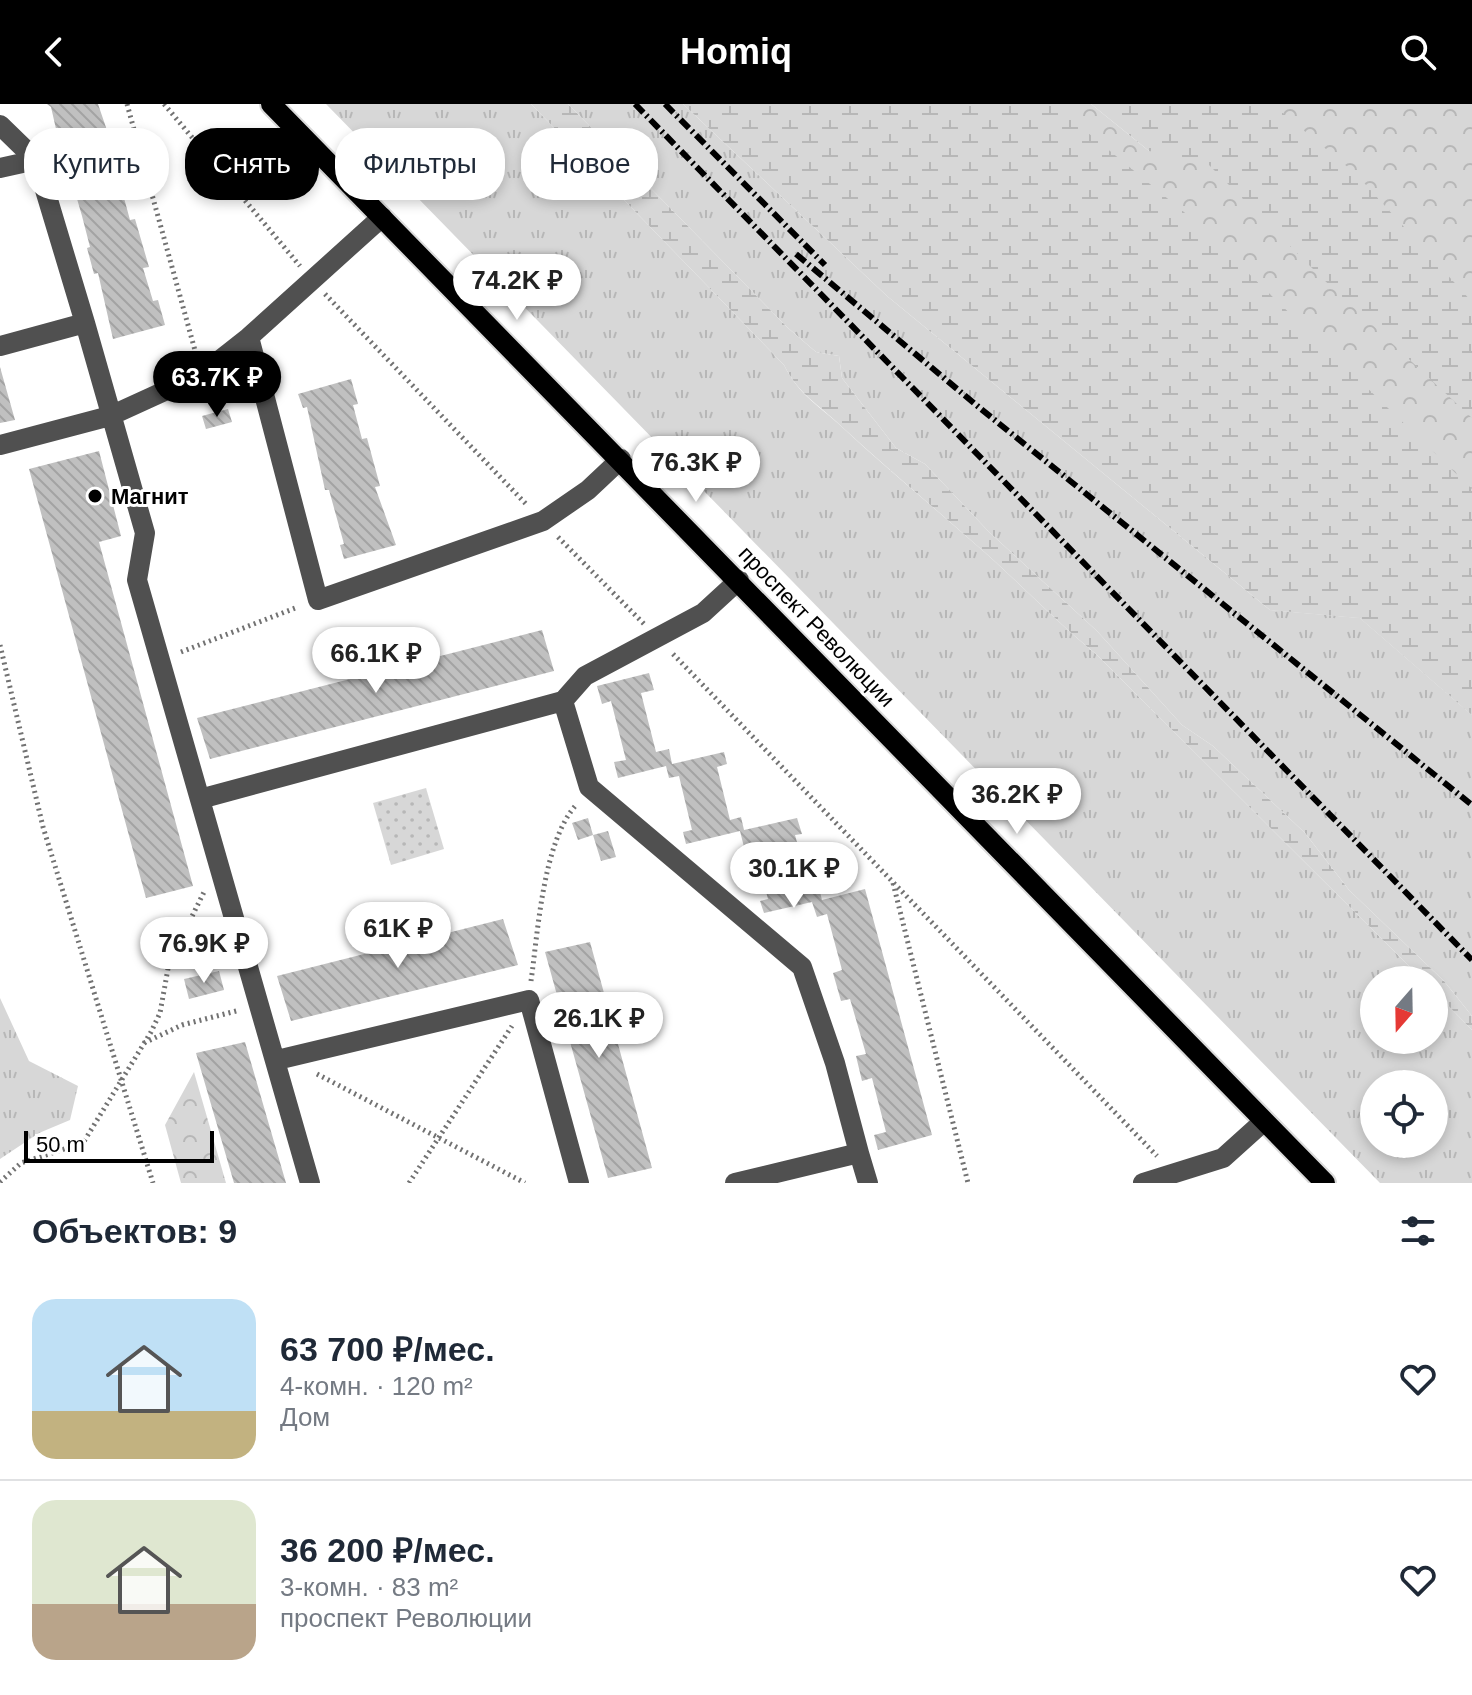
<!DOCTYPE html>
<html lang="ru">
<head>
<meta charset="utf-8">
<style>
  :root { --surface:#fff; --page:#f2f2f3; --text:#1f2937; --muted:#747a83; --line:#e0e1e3; --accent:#000 }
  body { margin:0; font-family:Helvetica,sans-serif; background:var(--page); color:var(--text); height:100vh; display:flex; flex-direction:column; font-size:30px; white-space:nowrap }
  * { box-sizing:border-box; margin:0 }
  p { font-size:26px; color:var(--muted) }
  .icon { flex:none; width:44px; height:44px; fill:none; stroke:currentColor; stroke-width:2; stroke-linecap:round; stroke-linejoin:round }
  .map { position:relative; height:1079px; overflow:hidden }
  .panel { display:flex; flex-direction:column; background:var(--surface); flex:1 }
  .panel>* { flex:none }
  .banner { position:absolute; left:24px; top:24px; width:800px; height:72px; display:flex; gap:16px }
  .needle { width:52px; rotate:200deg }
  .fabs { position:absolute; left:1360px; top:862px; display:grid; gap:16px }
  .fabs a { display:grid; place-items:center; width:88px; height:88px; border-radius:50%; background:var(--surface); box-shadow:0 4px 12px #0003; font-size:40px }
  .scale { position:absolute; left:24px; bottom:20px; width:190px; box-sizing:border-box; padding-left:8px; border:4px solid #000; border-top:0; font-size:22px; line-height:28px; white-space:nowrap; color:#000; -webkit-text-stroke:6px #fff; paint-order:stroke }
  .price { position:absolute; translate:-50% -68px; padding:0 18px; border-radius:28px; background:#fff; color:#222; font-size:26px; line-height:52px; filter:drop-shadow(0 2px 4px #0008) }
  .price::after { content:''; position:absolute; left:50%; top:48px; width:24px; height:18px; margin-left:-12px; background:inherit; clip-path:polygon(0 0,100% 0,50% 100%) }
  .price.on { background:var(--accent); color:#fff }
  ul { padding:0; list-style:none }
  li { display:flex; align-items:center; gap:24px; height:200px; padding:0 32px }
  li+li { border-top:2px solid var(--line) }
  li span { display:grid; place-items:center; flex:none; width:224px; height:160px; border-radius:24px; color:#555 }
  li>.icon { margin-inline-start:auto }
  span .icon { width:96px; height:96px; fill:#fffc; stroke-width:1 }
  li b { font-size:34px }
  h2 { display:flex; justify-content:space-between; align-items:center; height:96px; padding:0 32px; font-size:34px }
  .tag { padding:0 28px; border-radius:32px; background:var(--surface); box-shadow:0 4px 12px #0003; font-size:28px; line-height:72px }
  .tag.on { background:var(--accent); color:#fff }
  header { display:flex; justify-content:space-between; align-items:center; height:104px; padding:0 32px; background:var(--accent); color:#fff; font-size:36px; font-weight:800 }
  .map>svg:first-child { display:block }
</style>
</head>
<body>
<header><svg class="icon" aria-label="back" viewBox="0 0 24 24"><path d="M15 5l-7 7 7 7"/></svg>Homiq<svg class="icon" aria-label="search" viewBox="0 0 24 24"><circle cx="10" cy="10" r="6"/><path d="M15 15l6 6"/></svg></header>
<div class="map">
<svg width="1472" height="1079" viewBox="0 0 1472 1079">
  <defs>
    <pattern id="grass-tufts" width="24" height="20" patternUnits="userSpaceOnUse" patternTransform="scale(2)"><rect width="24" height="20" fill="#d7d7d7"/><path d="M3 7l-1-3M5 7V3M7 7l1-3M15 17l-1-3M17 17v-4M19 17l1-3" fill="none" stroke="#b7b7b7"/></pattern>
    <pattern id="forest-crowns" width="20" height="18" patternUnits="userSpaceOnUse" patternTransform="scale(2)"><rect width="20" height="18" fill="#d7d7d7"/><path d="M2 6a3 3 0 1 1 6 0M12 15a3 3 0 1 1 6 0" fill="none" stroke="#b7b7b7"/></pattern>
    <pattern id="wetland-marsh" width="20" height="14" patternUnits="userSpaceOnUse" patternTransform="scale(2)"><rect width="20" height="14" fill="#d7d7d7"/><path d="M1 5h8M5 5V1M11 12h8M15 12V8" fill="none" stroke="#b7b7b7"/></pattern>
    <pattern id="park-dots" width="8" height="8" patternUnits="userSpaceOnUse" patternTransform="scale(2)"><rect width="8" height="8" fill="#d7d7d7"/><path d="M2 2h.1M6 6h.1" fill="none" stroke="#b7b7b7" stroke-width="1.8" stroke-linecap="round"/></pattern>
    <pattern id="building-back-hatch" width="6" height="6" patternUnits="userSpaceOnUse" patternTransform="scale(2)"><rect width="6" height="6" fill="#c0c0c0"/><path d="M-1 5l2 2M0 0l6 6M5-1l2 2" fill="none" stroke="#a3a3a3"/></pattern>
  </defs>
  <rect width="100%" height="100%" fill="#fff"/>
  <path fill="url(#grass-tufts)" fill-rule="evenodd" d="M326 0H531L784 261C799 291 817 300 841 322 885 363 930 400 974 439 1016 475 1053 515 1096 550L1423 876H1374V936H1434V887L1472 926V1079H1380ZM1374 980H1434V1040H1374Z
    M568 0H683L887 192 1270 506 1360 514 1472 611V912L1444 877 1349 786 1305 729 1213 642 1182 621 1097 527 989 428 925 360 896 344 842 274 839 252 816 248 788 224Z
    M0 894 29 957 78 982 70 1016 39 1029 0 1055Z"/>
  <path fill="url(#forest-crowns)" d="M1020 0H1091L1149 47 1242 0H1472V611L1360 514 1270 506Z
    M194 968 226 1079H181L165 1021Z"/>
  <path fill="url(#wetland-marsh)" d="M531 0H568L788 224 816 248 839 252 842 274 896 344 925 360 989 428 1097 527 1182 621 1213 642 1305 729 1349 786 1444 877 1472 912V926L1434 887V876H1423L1096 550C1053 515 1016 475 974 439 930 400 884 362 841 322 817 299 799 291 784 261Z
    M683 0H1053L1190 113 1472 385V611L1360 514 1270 506 887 192Z
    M1091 0H1272L1356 70 1472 198V314L1323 175 1206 58 1149 47Z"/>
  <path fill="url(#park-dots)" d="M426 684 444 745 391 761 373 699Z"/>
  <path fill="url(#building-back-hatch)" d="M47 0H98L126 82 121 83 130 116 135 115 149 163 143 164 153 197 158 196 165 221 113 235 98 169 94 170 87 144 90 143 82 112 73 81 69 82 51 3Z
    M0 263 15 316 0 319Z
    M351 275 358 300 353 301 362 335 367 334 380 382 375 383 396 441 344 455 340 441 344 440 329 386H325L307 303 303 304 298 290Z
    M228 305 232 318 206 325 202 312Z
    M99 347 121 432 99 438 193 782 146 794 29 365Z
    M542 526 554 567 210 655 197 614Z
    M649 569 654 586 641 589 656 648 669 645 672 660 724 648 727 660 717 663 730 716 741 713 744 726 797 714 802 730 795 731 809 782 818 780 822 796 865 785 932 1031 878 1046 874 1031 886 1028 872 974 862 977 856 952 866 950 850 895 841 897 833 869 842 866 827 810 817 813 812 798 764 809 760 797 768 795 753 741 744 743 740 727 686 740 683 728 692 726 679 672 669 674 666 662 618 674 614 658 626 656 611 597 602 600 597 582Z
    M588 714 593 731 608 727 616 753 601 757 593 731 578 736 572 719Z
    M503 815 518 861 291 917 277 872Z
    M590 838 652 1064 608 1074 545 848Z
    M219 867 224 886 189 895 184 875Z
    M245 938 286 1079H234L196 949Z"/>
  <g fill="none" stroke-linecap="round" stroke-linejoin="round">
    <defs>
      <path id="major" d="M271 0 1325 1079"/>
    </defs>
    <use href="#major" stroke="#dbdbdb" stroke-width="24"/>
    <path stroke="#727272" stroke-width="5" stroke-dasharray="2 4" stroke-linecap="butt" d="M127 0 196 250
      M164 0 300 162
      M325 190 526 400
      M558 433 644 520
      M0 541 43 723 153 1079
      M181 548 298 503
      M673 550 1157 1052
      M893 779 968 1079
      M531 877C538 828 543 736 577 700
      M144 939 182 921 240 906
      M317 970 525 1079
      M0 1078 21 1059 83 1039 151 928 160 909 169 859 204 788
      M409 1079 512 922"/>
    <path stroke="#505050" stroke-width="20" d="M0 21 36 56 85 219 145 429 137 476 310 1079
      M0 64 36 56
      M249 233 382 113
      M0 242 85 219
      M0 341 110 312 202 270 249 233 318 496 543 417 588 386 621 355
      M739 476 703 509 585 572 563 597 589 683 802 863 835 959 859 1049
      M200 695 563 597
      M277 956 529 896 579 1079
      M735 1079 859 1049 868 1079
      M1143 1079 1223 1054 1263 1018"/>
    <use href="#major" stroke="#000" stroke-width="20"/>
    <path stroke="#000" stroke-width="6" stroke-dasharray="12 4 2 4" stroke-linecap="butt" d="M635 0 1472 856
      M665 0 825 161
      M796 150 981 305 1472 701"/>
  </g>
  <circle fill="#000" stroke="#fff" stroke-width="3" cx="95" cy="392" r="8"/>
  <g text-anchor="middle" stroke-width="6" stroke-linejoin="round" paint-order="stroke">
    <g font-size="22" font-weight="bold" fill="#000" stroke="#fff" text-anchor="start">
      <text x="111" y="400">Магнит</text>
    </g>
    <g font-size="22" fill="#000" stroke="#fff">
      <text transform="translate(817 522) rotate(46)" y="8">проспект Революции</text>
    </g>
  </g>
</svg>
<div class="fabs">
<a><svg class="needle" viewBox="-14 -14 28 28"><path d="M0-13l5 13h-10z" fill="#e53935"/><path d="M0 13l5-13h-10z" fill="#747a83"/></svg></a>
<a><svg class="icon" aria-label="locate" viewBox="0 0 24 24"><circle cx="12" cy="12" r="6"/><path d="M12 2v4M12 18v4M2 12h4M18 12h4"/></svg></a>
</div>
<div class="scale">50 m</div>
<b class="price" style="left:517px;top:218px">74.2K ₽</b>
<b class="price on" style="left:217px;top:315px">63.7K ₽</b>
<b class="price" style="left:696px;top:400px">76.3K ₽</b>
<b class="price" style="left:376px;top:591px">66.1K ₽</b>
<b class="price" style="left:1017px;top:732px">36.2K ₽</b>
<b class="price" style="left:794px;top:806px">30.1K ₽</b>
<b class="price" style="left:398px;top:866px">61K ₽</b>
<b class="price" style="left:204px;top:881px">76.9K ₽</b>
<b class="price" style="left:599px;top:956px">26.1K ₽</b>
<div class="banner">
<a class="tag">Купить</a>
<a class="tag on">Снять</a>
<a class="tag">Фильтры</a>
<a class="tag">Новое</a>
</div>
</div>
<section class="panel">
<h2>Объектов: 9<svg class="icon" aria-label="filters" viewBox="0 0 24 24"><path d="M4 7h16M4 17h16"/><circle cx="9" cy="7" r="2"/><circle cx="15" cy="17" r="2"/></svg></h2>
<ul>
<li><span style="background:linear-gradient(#bfe0f5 70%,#c2b280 0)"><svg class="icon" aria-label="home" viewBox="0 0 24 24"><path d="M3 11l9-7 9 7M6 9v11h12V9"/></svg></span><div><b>63 700 ₽/мес.</b><p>4-комн. · 120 m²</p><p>Дом</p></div><svg class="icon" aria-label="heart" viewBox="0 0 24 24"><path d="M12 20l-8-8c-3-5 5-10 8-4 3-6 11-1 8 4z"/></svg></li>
<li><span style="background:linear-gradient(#dfe7d0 65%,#b9a48a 0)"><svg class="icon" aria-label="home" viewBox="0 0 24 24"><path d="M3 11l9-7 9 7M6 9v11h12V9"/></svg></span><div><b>36 200 ₽/мес.</b><p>3-комн. · 83 m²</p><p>проспект Революции</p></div><svg class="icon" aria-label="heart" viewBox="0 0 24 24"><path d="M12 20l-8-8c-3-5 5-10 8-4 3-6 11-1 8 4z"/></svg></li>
</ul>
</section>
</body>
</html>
